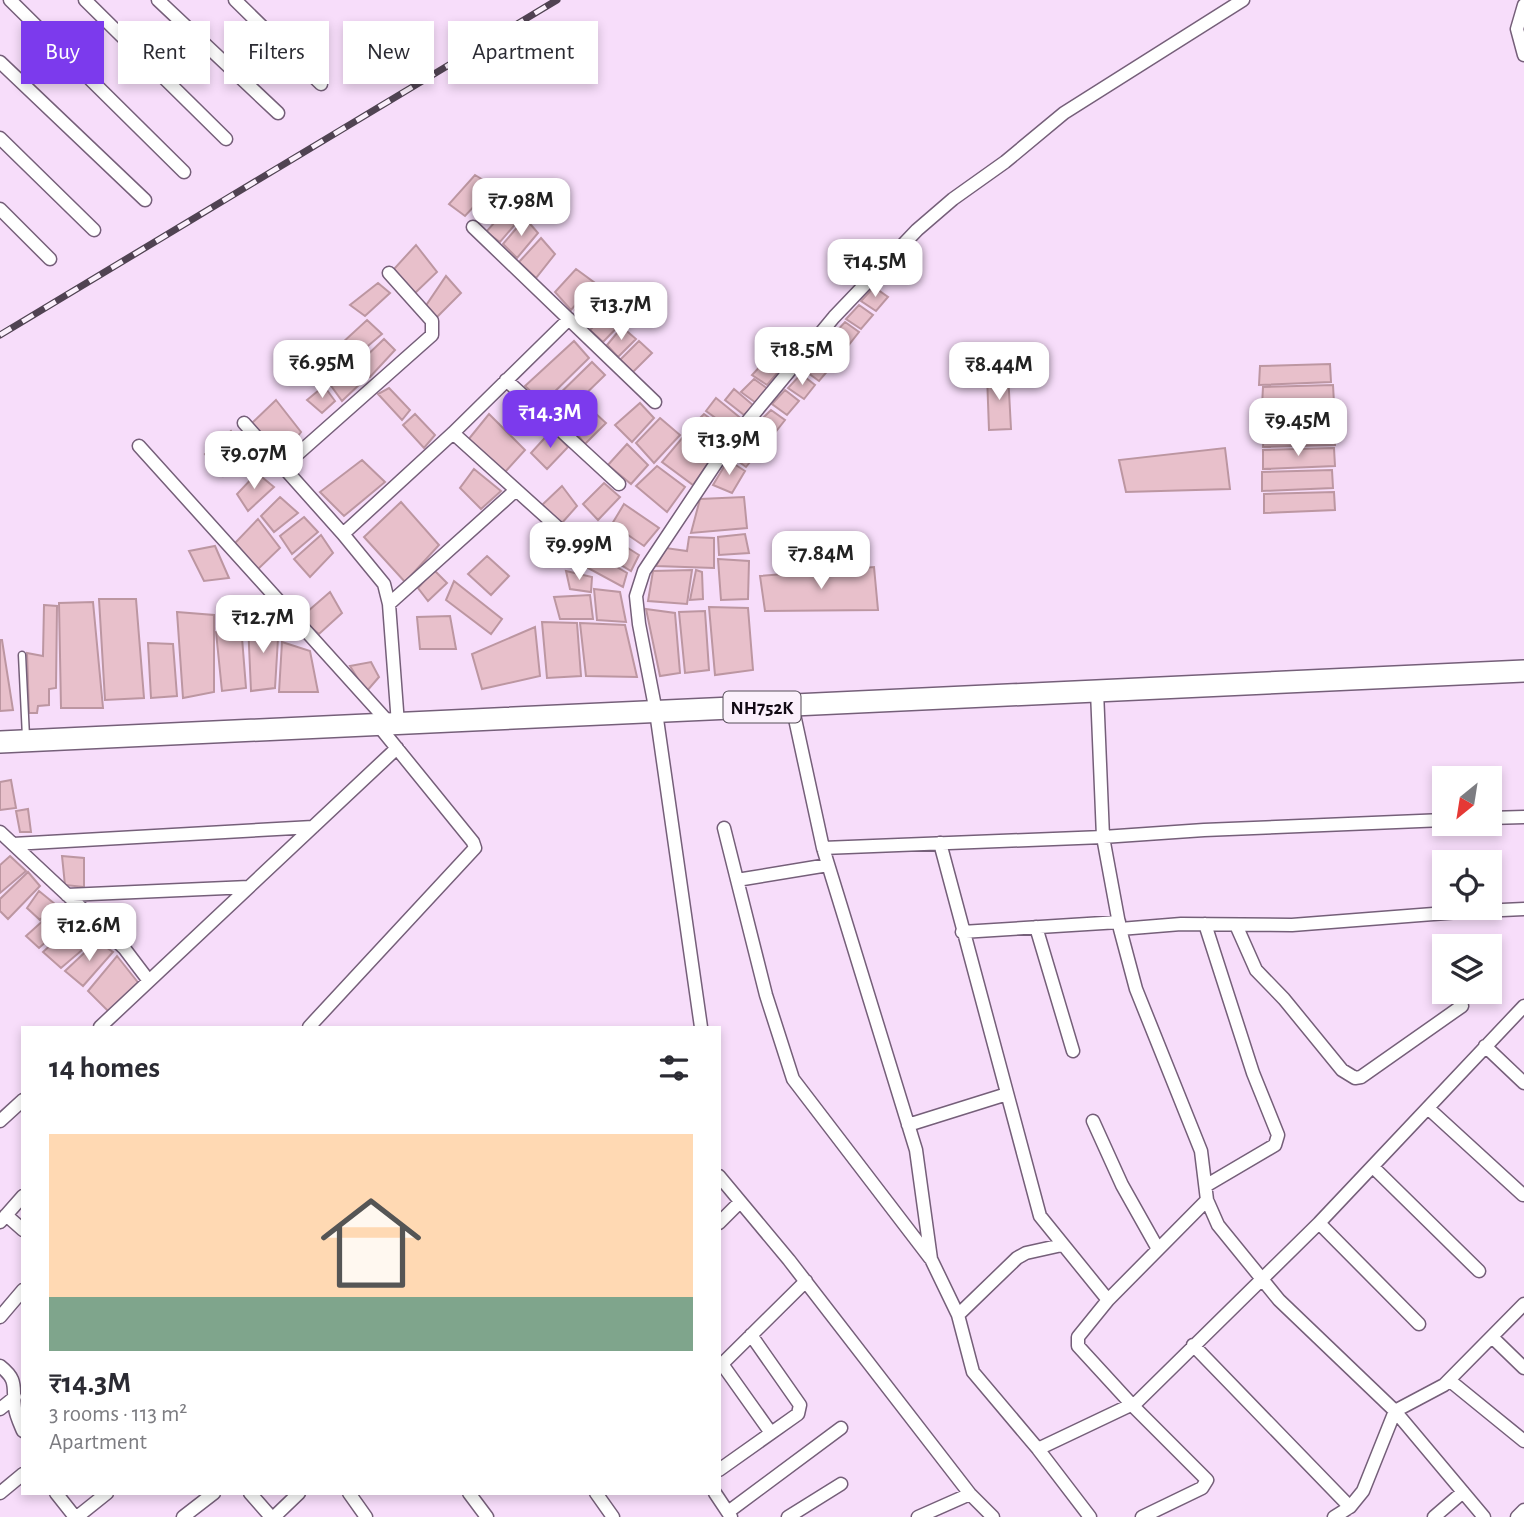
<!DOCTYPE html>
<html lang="en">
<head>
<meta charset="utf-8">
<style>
  :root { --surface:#fff; --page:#f7f7f7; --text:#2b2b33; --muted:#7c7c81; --accent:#7c3aed }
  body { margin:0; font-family:"Alegreya Sans",sans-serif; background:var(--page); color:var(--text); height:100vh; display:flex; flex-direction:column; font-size:26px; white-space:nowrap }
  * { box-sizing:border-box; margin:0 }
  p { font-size:23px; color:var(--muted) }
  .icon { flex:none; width:38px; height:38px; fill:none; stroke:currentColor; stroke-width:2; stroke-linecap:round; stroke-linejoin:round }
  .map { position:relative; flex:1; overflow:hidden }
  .drawer { position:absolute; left:21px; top:1026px; width:700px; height:469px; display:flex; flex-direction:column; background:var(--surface); border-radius:0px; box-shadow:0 4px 10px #0003 }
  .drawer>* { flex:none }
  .banner { position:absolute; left:21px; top:21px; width:700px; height:63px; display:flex; gap:14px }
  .needle { width:46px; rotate:210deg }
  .controls { position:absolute; left:1432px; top:766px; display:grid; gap:14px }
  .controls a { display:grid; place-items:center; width:70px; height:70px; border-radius:0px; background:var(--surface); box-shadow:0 4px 10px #0003; font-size:35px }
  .price { position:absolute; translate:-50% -60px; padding:0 16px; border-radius:14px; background:#fff; color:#222; font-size:23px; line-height:46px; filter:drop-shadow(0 2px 4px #0008) }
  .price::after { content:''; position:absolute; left:50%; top:42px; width:21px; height:16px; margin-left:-10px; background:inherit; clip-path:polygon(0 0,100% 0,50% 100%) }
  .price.on { background:var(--accent); color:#fff }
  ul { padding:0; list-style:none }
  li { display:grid; align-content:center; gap:14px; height:371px; padding:0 28px }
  li span { display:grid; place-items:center; height:217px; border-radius:0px; color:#555 }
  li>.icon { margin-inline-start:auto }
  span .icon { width:126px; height:126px; fill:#fffc; stroke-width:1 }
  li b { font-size:30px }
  h2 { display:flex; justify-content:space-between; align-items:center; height:84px; padding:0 28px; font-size:30px }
  .pill { padding:0 24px; border-radius:0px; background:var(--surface); box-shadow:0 4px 10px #0003; font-size:24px; line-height:63px }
  .pill.on { background:var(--accent); color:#fff }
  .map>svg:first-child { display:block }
</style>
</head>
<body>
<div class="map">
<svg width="1524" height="1517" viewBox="0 0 1524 1517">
  <rect width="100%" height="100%" fill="#f7ddfa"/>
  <path fill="#e8c0cb" stroke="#bc96a1" stroke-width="2" d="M475 175 493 186 465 216 449 204Z
    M510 205 524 214 500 242 486 232Z
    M525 218 538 233 517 258 503 244Z
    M541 238 555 254 536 278 519 262Z
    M416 245 437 272 413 295 394 269Z
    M576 269 595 283 571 310 555 292Z
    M446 276 461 293 436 318 425 307Z
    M378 283 390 293 365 316 350 305Z
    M874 287 888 297 876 311 861 301Z
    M595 289 612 301 588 325 575 310Z
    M614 305 628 316 603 342 590 330Z
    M859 305 873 315 861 329 846 319Z
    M367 320 382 334 355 357 341 344Z
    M845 322 859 332 848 346 832 336Z
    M622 327 636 339 618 357 607 345Z
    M384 339 395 350 370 377 359 363Z
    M831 339 845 349 834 363 818 353Z
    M574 341 589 358 543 403 525 386Z
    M639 341 652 353 633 372 619 361Z
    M817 356 831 367 819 381 804 370Z
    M765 361 779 371 767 385 752 375Z
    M592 362 605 375 560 419 546 407Z
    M1330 364 1331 382 1259 385 1260 366Z
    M345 370 362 382 342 401 329 383Z
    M1008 373 1011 429 989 430 987 375Z
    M801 374 815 385 804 399 788 388Z
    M754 379 768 389 756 403 741 392Z
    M1333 385 1334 403 1262 406 1263 387Z
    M324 386 335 401 322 413 307 400Z
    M389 388 410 410 402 420 378 394Z
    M734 389 754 406 744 415 725 400Z
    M785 390 799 401 787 415 772 404Z
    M716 398 743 420 732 430 706 411Z
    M276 400 301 432 281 458 251 424Z
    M640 403 654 418 632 442 615 425Z
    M1334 406 1335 424 1263 427 1264 408Z
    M771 410 785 420 774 434 758 423Z
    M595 413 606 423 585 444 578 435Z
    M415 414 435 435 424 448 403 425Z
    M489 414 525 450 505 472 468 440Z
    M704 414 730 433 721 444 694 424Z
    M660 418 680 435 654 463 636 443Z
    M1334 426 1335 445 1263 447 1264 429Z
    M758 427 772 437 760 451 745 441Z
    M552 430 568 447 547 469 531 453Z
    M231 431 247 452 223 476 205 454Z
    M683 437 714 455 693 485 662 462Z
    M743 442 758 452 746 467 731 456Z
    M627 444 648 465 631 484 608 465Z
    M1225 448 1230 489 1126 492 1119 460Z
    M1334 448 1335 466 1263 469V450Z
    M362 460 385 482 344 516 320 492Z
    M728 460 745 471 732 493 713 485Z
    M657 466 685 487 667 512 636 486Z
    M474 469 501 491 481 509 460 488Z
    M1332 470 1333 488 1262 491V472Z
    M257 473 274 487 248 511 237 494Z
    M604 483 620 497 598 520 583 504Z
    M562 486 577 506 561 524 542 505Z
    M1334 492 1335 510 1264 513V494Z
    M280 497 298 513 274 532 261 516Z
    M744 497 747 528 691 533 700 499Z
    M401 502 439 545 405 582 364 537Z
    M624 504 659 528 644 546 612 524Z
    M304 517 318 532 292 554 280 536Z
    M258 519 280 548 257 570 235 543Z
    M601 531 639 555 631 571 588 545Z
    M745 534 749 553 719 555 718 537Z
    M321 535 333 553 310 577 294 559Z
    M689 537 714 538V568L656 566 666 548 687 551Z
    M215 546 229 578 204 581 189 551Z
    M586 549 627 573 623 587 575 561Z
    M487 556 509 576 491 595 468 574Z
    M718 559 749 561 748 599 721 600Z
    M874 567 878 610 765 611 760 576Z
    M434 570 447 583 428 601 418 588Z
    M692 570 687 604 648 601 653 571Z
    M696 570 702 572 703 599 690 600Z
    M566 571 592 577 591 592 570 589Z
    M454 581 502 619 491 634 446 600Z
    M594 589 620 592 626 622 597 620Z
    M330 592 342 613 319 634 300 618Z
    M590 595 593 619H560L554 597Z
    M99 599H136L144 698 105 700Z
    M93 602 103 708H61L59 603Z
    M44 605 57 606 56 688 49 689V705L38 706 37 713H29L27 653 43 656Z
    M709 607 748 608 753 670 715 675Z
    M646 609 675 613 680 673 660 676Z
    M705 611 709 670 685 673 679 612Z
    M177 612 214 615V692L183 698Z
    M450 616 456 649H420L417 617Z
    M279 622 275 688 251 691 248 623Z
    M542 622 577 623 581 676 547 678Z
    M580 623 625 625 637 677 586 676Z
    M241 625 246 688 222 691 216 632Z
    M535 627 540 676 482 689 472 654Z
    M0 640H2L13 710 0 711Z
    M282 642 310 651 318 692H279Z
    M148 643 173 644 177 696 151 698Z
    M371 662 379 677 366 692 350 666Z
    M11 780 16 808 0 810V782Z
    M28 809 31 832H20L16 811Z
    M10 856 26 871 0 893V865Z
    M62 856 84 858V887L65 885Z
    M28 872 40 886 8 919 0 911V899Z
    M39 891 55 904 40 920 27 908Z
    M57 908 72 919 39 948 26 936Z
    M77 921 95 939 61 968 43 952Z
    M97 941 113 952 83 986 65 971Z
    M117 956 140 985 109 1012 88 991Z"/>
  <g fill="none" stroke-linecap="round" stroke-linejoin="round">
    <defs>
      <path id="lane" d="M22 655 26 737"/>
      <path id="street" d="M10 0 184 172
        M85 0 226 139
        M158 0 278 113
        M235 0 321 84
        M1524 5 1517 29 1524 55
        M0 62 145 200
        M0 138 94 230
        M0 209 50 259
        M473 227 655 402
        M506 380 619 484
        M244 423 343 534 384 584 389 604 398 724
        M453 433 565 534
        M139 446 390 724
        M283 467 432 335V321L389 273
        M343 534 453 433 569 319
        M389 604 516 490
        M1097 691 1103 837 1120 929 1136 989 1201 1151 1207 1200 1218 1225 1279 1300 1395 1411 1484 1517
        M792 705 823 848 916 1150 931 1259 958 1315 973 1372 1038 1449 1090 1517
        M1489 818 1524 817
        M724 828 766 995 793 1079 930 1258
        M0 832 124 948 149 981
        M940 843 1040 1216 1108 1300
        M13 844 313 827
        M823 848 1103 837 1204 830 1444 820
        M737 880 828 865
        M67 895 249 887
        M1205 924 1253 1073 1278 1135 1275 1145 1207 1185
        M1236 925 1256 970 1284 999 1342 1070 1355 1078 1361 1077 1462 1006
        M1036 927 1073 1051
        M1120 929 1181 924 1292 925 1459 912 1524 909
        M962 932 1119 922
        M100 1027 397 748
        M309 1027 475 848 473 842 378 725
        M701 1027 656 712 639 624 636 596 644 571 728 445 834 317 917 230 953 199 1005 162 1064 113 1243 0
        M1485 1046 1524 1083
        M1429 1109 1523 1195
        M0 1121 23 1100
        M1093 1121 1122 1185 1158 1249
        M908 1125 1007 1094
        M1373 1167 1479 1271
        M719 1176 789 1260 970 1494 993 1517
        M6 1215 23 1230
        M0 1222 23 1196
        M719 1223 740 1202
        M1319 1223 1419 1324
        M958 1315 1017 1258 1026 1253 1062 1245
        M0 1317 23 1290
        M1492 1337 1524 1368
        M1193 1345 1350 1507
        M722 1364 771 1433
        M0 1366C19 1381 12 1387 15 1408 16 1416 20 1424 23 1431
        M719 1367 806 1281
        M1449 1380 1524 1441
        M0 1409 15 1397
        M1038 1449 1137 1402 1319 1223 1524 1006
        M719 1470 798 1414 800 1405 751 1335
        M0 1493 23 1474
        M56 1493 75 1517
        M250 1493 271 1517
        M349 1493 366 1517
        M469 1493 487 1517
        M596 1493 613 1517
        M715 1493 731 1517
        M728 1512 841 1428
        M77 1517 107 1493
        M183 1517 214 1493
        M274 1517 299 1493
        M788 1517 841 1484
        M918 1517 970 1494
        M1142 1517 1202 1488 1207 1480 1133 1406 1078 1346V1337L1108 1300 1207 1200
        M1334 1517 1350 1507 1363 1491 1395 1411 1444 1385 1524 1304
        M1434 1517 1463 1492
        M1517 1517 1524 1510"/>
      <path id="highway" d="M0 742 1524 671"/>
    </defs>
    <use href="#lane" stroke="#755f79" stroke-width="9"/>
    <use href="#street" stroke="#755f79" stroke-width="15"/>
    <use href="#highway" stroke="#755f79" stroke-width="24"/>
    <use href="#lane" stroke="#fff" stroke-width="6"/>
    <use href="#street" stroke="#fff" stroke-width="12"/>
    <use href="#highway" stroke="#fff" stroke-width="21"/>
    <defs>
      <path id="rail" d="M0 335 557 0"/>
    </defs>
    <use href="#rail" stroke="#504352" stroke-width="7"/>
    <use href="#rail" stroke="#fbf0fc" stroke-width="4.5" stroke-dasharray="13" stroke-linecap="butt"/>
  </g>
  <g text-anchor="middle" stroke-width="5" stroke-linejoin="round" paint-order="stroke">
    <rect fill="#fbf0fc" stroke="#574e59" stroke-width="2" x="723.5" y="691.5" width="77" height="31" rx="5"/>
    <g font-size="19" font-weight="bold" fill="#110913">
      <text x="762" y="714">NH752K</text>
    </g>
  </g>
</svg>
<div class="controls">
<a><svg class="needle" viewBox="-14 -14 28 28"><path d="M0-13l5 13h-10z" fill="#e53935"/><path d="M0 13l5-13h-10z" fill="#7c7c81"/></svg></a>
<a><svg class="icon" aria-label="locate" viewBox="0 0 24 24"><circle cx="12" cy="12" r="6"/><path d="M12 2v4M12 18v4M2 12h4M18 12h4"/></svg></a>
<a><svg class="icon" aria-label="layers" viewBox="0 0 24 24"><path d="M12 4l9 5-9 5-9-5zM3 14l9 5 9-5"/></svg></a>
</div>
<b class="price" style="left:521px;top:238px">₹7.98M</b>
<b class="price" style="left:875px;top:299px">₹14.5M</b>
<b class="price" style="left:621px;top:342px">₹13.7M</b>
<b class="price" style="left:802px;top:387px">₹18.5M</b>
<b class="price" style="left:322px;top:400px">₹6.95M</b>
<b class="price" style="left:999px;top:402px">₹8.44M</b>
<b class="price on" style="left:550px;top:450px">₹14.3M</b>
<b class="price" style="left:1298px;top:458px">₹9.45M</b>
<b class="price" style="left:729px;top:477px">₹13.9M</b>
<b class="price" style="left:254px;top:491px">₹9.07M</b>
<b class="price" style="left:579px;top:582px">₹9.99M</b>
<b class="price" style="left:821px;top:591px">₹7.84M</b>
<b class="price" style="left:263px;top:655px">₹12.7M</b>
<b class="price" style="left:89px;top:963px">₹12.6M</b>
<div class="banner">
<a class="pill on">Buy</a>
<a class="pill">Rent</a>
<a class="pill">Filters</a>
<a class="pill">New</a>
<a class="pill">Apartment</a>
</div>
<section class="drawer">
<h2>14 homes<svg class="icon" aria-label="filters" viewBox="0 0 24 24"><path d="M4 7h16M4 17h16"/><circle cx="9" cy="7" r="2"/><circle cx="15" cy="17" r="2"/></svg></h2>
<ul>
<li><span style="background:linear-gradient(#ffd9b3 75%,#7fa58c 0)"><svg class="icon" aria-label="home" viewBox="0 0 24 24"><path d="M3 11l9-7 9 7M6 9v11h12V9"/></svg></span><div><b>₹14.3M</b><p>3 rooms · 113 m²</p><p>Apartment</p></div></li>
</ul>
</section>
</div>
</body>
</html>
